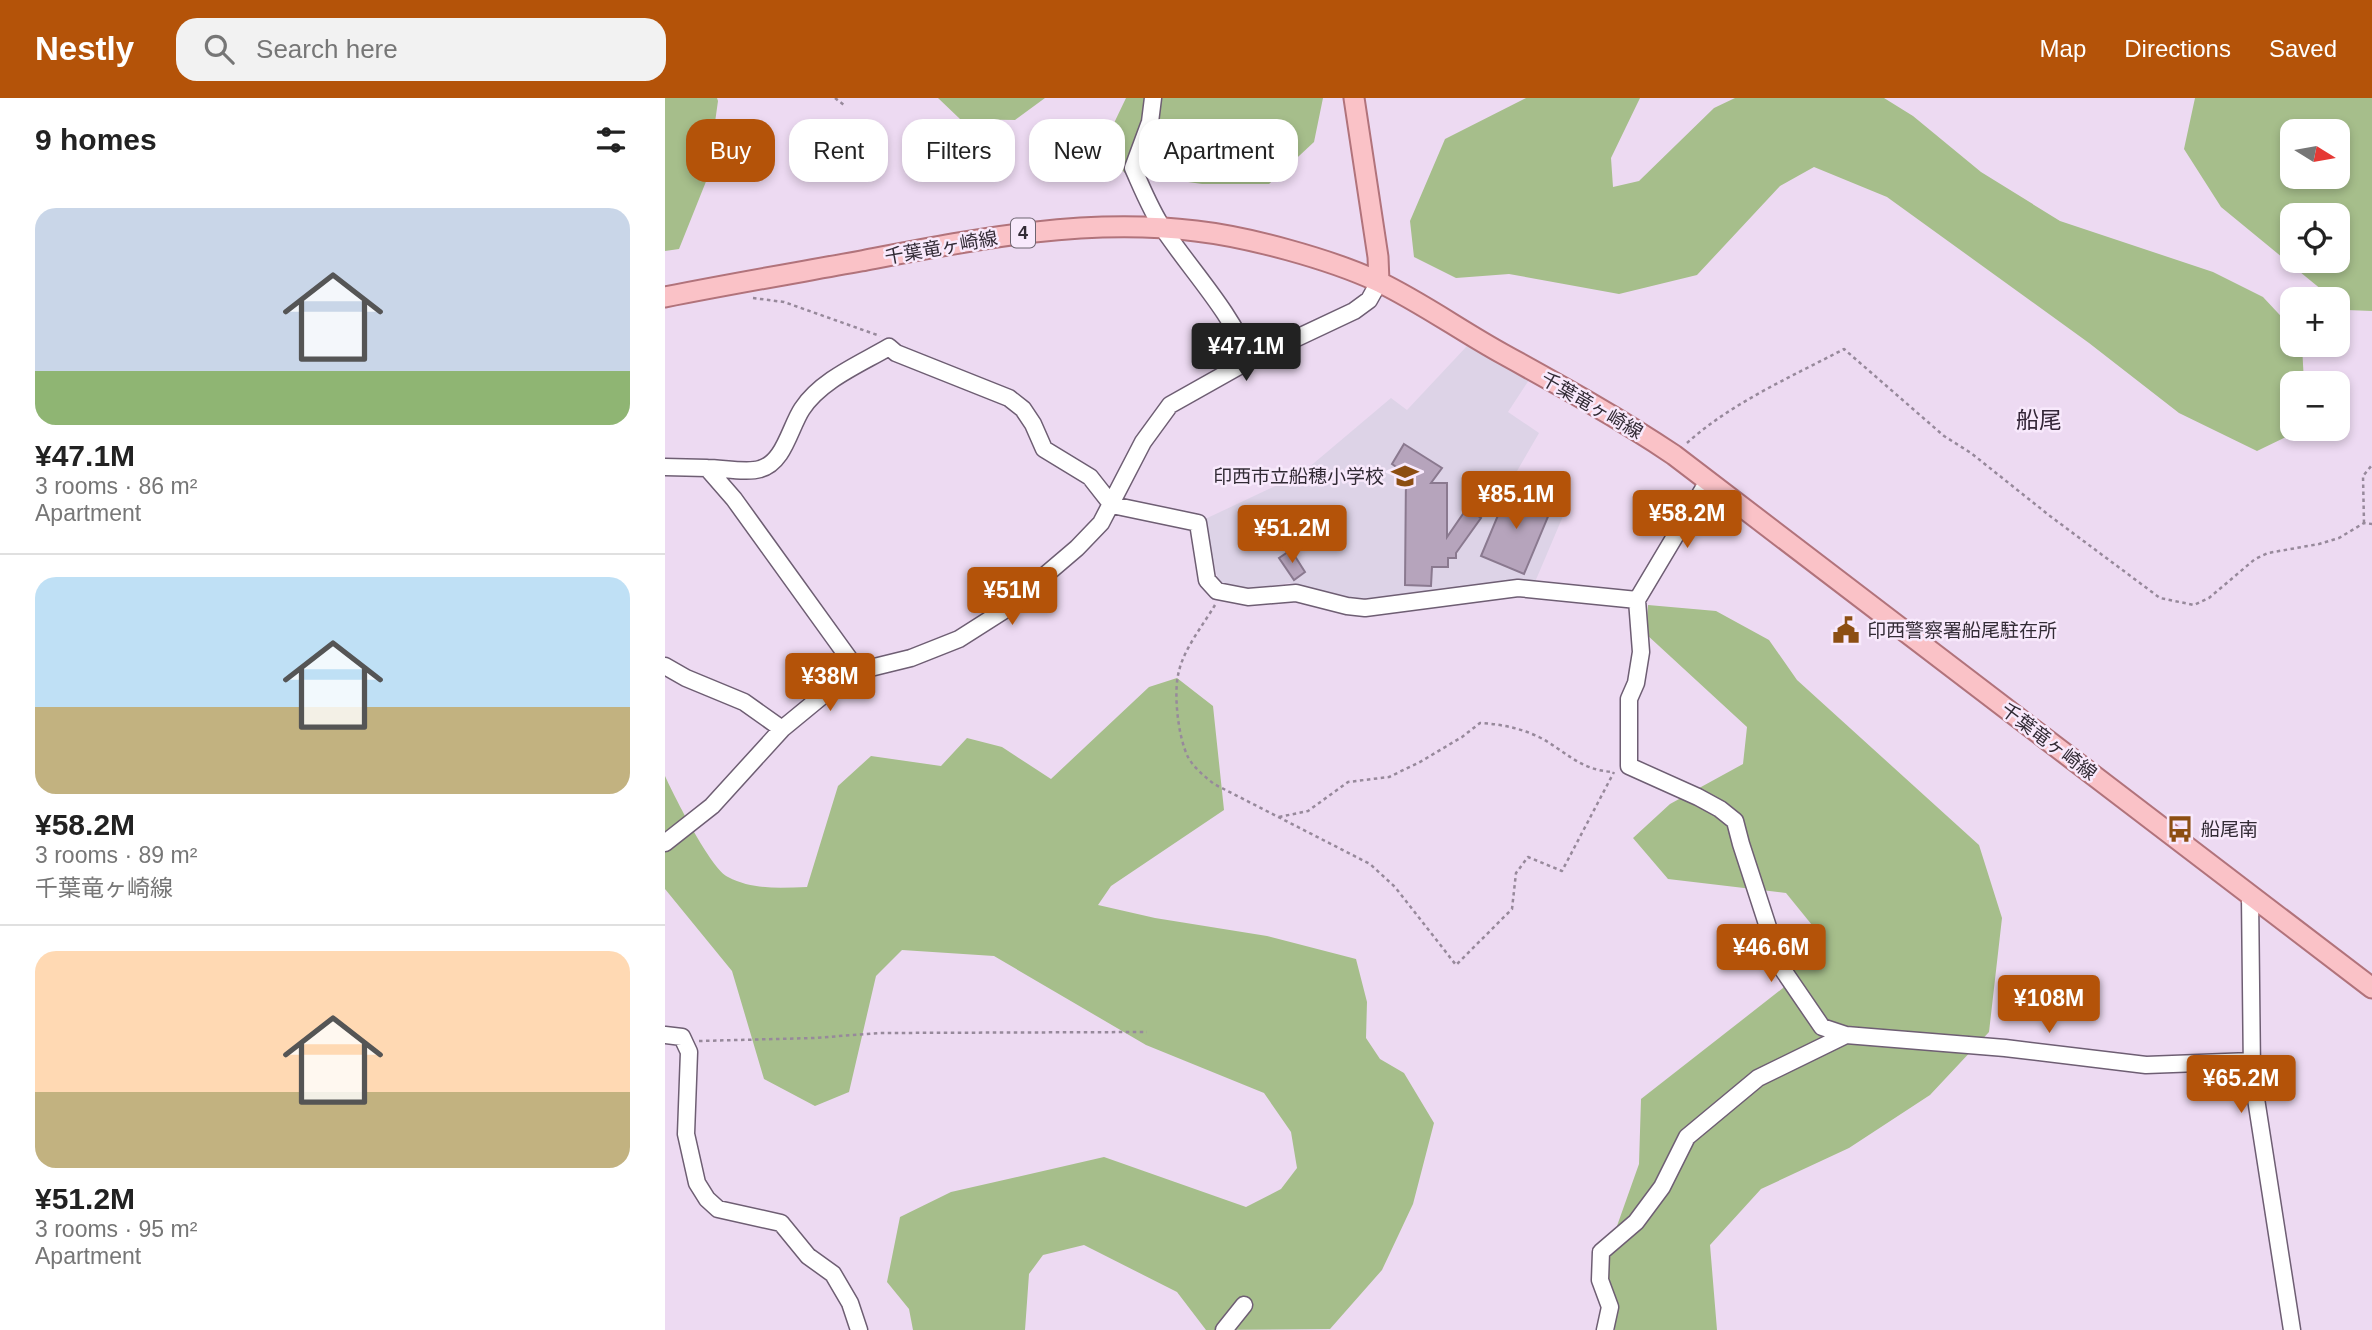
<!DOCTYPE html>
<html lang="en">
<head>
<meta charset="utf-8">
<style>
  :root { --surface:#fff; --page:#f2f2f2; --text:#222; --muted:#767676; --line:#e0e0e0; --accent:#b45309 }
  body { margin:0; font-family:Arial,"Noto Sans JP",sans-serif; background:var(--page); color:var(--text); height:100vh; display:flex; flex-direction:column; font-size:26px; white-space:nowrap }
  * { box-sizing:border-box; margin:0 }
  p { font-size:23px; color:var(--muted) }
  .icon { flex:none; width:38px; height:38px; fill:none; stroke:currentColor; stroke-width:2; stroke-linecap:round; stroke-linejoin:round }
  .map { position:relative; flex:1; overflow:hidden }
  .sheet { display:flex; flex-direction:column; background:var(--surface); width:665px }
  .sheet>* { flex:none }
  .banner { position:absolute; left:21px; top:21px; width:665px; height:63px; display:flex; gap:14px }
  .needle { width:46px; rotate:101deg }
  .controls { position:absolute; left:1615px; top:21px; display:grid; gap:14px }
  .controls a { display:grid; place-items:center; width:70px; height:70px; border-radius:14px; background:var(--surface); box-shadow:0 4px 10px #0003; font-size:35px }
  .price { position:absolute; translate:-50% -60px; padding:0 16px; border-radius:7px; background:var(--accent); color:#fff; font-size:23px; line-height:46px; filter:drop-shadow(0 2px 4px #0008) }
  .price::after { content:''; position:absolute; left:50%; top:42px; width:21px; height:16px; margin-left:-10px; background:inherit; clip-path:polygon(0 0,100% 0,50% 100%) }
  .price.current { background:#222; color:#fff }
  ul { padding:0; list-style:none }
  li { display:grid; align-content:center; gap:14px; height:371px; padding:0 35px }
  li+li { border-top:2px solid var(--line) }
  li span { display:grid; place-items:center; height:217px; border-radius:21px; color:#555 }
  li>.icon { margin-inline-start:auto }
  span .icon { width:126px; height:126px; fill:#fffc; stroke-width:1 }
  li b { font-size:30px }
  h2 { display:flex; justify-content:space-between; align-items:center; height:84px; padding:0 35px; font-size:30px }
  .pill { padding:0 24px; border-radius:21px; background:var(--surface); box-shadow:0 4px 10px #0003; font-size:24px; line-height:63px }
  .pill.current { background:var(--accent); color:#fff }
  header { display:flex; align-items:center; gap:42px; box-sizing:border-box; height:98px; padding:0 35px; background:var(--accent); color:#fff }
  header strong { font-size:33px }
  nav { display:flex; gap:38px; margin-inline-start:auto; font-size:24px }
  .search { width:490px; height:63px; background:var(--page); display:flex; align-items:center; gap:18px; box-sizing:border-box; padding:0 24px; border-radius:21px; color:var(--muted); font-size:26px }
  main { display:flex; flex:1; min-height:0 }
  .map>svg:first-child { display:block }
</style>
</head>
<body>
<header>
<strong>Nestly</strong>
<div class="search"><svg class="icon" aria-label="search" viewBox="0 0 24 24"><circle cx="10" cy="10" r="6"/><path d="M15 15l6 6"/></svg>Search here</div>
<nav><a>Map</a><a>Directions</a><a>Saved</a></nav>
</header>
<main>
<section class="sheet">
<h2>9 homes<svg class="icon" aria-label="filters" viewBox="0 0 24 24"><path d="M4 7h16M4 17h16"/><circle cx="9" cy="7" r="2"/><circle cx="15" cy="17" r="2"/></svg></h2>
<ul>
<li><span style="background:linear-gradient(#c9d6e8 75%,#8fb573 0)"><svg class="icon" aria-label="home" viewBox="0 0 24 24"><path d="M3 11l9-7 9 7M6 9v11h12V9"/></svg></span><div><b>¥47.1M</b><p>3 rooms · 86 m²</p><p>Apartment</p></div></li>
<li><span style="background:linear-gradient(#bfe0f5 60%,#c2b280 0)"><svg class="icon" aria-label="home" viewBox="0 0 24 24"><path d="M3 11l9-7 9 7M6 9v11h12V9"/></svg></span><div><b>¥58.2M</b><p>3 rooms · 89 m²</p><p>千葉竜ヶ崎線</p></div></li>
<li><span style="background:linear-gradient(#ffd9b3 65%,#c2b280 0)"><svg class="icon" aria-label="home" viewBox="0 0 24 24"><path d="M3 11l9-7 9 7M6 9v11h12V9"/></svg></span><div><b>¥51.2M</b><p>3 rooms · 95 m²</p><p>Apartment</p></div></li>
</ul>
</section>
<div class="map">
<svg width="1707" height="1232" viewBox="0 0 1707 1232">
  <rect width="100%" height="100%" fill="#eddaf2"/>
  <path fill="#ddd3e7" d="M802 248 864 282 843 314 874 335 848 380 904 404 870 484 710 505 624 485 577 493 554 486 538 422 636 376 726 300 742 312Z"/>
  <path fill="#a6be8b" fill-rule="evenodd" d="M0 0H52L53 3 42 81 14 151 0 153Z
    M273 0H380L350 22 295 21Z
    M461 0H658L649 44 604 86H537L460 75 441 57 450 23Z
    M861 0H975L946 60 948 89 974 83 1049 10 1070 0H1219L1248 18 1316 74 1395 123 1548 174 1598 199 1627 230 1628 247H1637L1639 285H1628L1629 335 1592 353 1514 315 1424 245 1222 99 1149 69 1115 88 1032 177 954 196 844 176 791 180 749 159 745 123 780 41Z
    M1530 0H1707V213L1682 212 1673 205V201H1668L1556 109 1519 51ZM1628 33H1673V79H1628ZM1628 117H1673V163H1628Z
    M983 507 1051 513 1104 542 1132 582 1314 747 1337 820 1324 934 1265 997 1184 1050 1096 1091 1045 1147 1052 1232H950L931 1187 974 1066 976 1001 1118 890 1147 827 1121 795 1003 781 968 740 1005 706 1078 666 1082 629 981 536Z
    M512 580 548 608 559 712 446 788 433 807 490 820 602 838 691 861 702 904 701 940 715 961 739 975 769 1025 748 1106 717 1172 665 1231 541 1232 512 1194 419 1147 378 1157 364 1176 360 1232H248L244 1211 222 1184 235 1119 286 1094 439 1059 581 1109 616 1091 632 1070 626 1034 599 995 481 947 329 858 237 852 211 878 184 994 150 1008 99 981 67 873 0 791V678C9 698 46 771 63 779 88 792 114 790 142 789L173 688 206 658 276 668 302 640 337 649 386 681 484 589Z"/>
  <path fill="#b6a4bc" stroke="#8a798f" stroke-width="2" d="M739 346 777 370 766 385H782V439L800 413 803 411 816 420 791 455V460H783V469H767L766 488 740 487 741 376 727 366Z
    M844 391 887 409 859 476 816 458Z
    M626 452 640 474 629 482 614 460Z"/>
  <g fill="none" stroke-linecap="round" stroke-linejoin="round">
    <defs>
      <path id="minor" d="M488 0 485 24 468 70C477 90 486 113 499 132 529 176 565 213 585 262
        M0 369 42 370 69 401 193 573
        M42 370C57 370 82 375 95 371 119 365 125 329 137 311 156 282 195 266 224 249L231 255 344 300 358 311 368 326 379 351 425 379 447 407 533 425 542 482 552 493 583 499 631 495 682 508 700 510 853 490 972 502
        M0 568 21 580 79 604 117 631
        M0 745 47 708 117 631 162 594 193 573 246 560 294 541 338 513 412 450 436 425 478 344 505 307 585 262 689 213 704 202 714 184
        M1585 798 1587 975 1627 1232
        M0 937 17 939 24 954 21 1036 32 1085 42 1101 53 1111 116 1125 143 1158 168 1176 185 1205 194 1232
        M1181 937 1340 950 1481 967 1587 963
        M559 1232 579 1207
        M940 1232 945 1209 935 1182 936 1154 971 1124 997 1089 1022 1039 1093 980 1181 937 1157 929 1116 869 1076 746 1070 723 1055 711 1033 699 964 668V601L971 585 976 554 972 502 1043 383"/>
      <path id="major" d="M689 0 713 159 714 184
        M0 199C65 186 130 175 196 163 306 142 418 119 531 133 584 139 664 161 712 183 756 204 796 233 838 256 896 288 954 320 1009 357L1707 890"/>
    </defs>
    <use href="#minor" stroke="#6e5e73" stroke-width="19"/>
    <use href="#major" stroke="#b1737b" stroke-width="23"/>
    <path stroke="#97899b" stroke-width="2.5" stroke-dasharray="3.5 3.5" stroke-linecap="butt" d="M170 0 179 7
      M88 200 119 204 215 238
      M1022 345C1066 305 1126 279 1179 251L1279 338 1306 355 1385 418 1495 500 1529 507 1544 500 1590 461 1603 455 1654 446 1674 440 1699 425 1707 426
      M1699 425 1698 378 1707 367
      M550 507C538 527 519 551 514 573 508 594 513 639 523 659 529 670 539 678 549 686L705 766 730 789 791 867 847 811 851 775 863 759 897 773 949 674
      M614 719 643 713 683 684 724 679 755 664 797 639 815 625C835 626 855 630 874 639 901 653 914 672 948 674
      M34 943 149 940 215 935 482 934"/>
    <use href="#minor" stroke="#fff" stroke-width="16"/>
    <use href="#major" stroke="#fac2c7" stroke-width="19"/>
  </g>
  <defs>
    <symbol id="school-bare" viewBox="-9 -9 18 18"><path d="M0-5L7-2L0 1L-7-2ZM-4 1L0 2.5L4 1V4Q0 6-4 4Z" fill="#8c4e12" stroke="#f8e9fc" stroke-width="2.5" paint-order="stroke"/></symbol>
    <symbol id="civic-bare" viewBox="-9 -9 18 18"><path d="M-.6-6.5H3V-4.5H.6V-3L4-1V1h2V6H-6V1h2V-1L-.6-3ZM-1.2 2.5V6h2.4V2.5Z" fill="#8c4e12" stroke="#f8e9fc" stroke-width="2.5" paint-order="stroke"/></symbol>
    <symbol id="bus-bare" viewBox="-9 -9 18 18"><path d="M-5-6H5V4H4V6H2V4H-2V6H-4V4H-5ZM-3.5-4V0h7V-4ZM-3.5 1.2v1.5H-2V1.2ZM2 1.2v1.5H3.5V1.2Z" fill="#8c4e12" stroke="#f8e9fc" stroke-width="2.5" paint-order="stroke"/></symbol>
  </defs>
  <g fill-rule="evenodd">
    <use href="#school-bare" x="721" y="359" width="38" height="38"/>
    <use href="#civic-bare" x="1162" y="513" width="38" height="38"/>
    <use href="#bus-bare" x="1496" y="712" width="38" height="38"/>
  </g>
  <g text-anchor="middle" stroke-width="5" stroke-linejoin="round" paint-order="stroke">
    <rect fill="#f8e9fc" stroke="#6d6471" stroke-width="2" x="346" y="120.5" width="24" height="29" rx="5"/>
    <g font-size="18" font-weight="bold" fill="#322b35">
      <text x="358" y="141">4</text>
    </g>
    <g font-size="19" fill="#322b35" stroke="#f8e9fc">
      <text transform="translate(276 149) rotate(-10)" y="7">千葉竜ヶ崎線</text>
      <text transform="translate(927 307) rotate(30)" y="7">千葉竜ヶ崎線</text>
      <text transform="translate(1384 643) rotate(37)" y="7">千葉竜ヶ崎線</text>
    </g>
    <g font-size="19" fill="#322b35" stroke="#f8e9fc" text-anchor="start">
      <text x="719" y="385" text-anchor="end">印西市立船穂小学校</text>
      <text x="1202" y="539">印西警察署船尾駐在所</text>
      <text x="1536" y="738">船尾南</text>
    </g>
    <g font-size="23" fill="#342638" stroke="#f8e9fc">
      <text x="1374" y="330">船尾</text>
    </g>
  </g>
</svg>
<div class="controls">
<a><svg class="needle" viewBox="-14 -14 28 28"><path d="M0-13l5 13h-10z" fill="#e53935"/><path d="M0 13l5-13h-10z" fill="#767676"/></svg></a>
<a><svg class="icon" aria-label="locate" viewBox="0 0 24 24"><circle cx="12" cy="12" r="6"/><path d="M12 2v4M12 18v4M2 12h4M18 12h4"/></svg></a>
<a>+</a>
<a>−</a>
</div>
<b class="price current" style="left:581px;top:285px">¥47.1M</b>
<b class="price" style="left:851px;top:433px">¥85.1M</b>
<b class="price" style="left:1022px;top:452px">¥58.2M</b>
<b class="price" style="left:627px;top:467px">¥51.2M</b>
<b class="price" style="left:347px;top:529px">¥51M</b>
<b class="price" style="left:165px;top:615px">¥38M</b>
<b class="price" style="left:1106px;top:886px">¥46.6M</b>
<b class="price" style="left:1384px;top:937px">¥108M</b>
<b class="price" style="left:1576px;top:1017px">¥65.2M</b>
<div class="banner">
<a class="pill current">Buy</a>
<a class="pill">Rent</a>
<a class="pill">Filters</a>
<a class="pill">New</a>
<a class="pill">Apartment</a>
</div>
</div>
</main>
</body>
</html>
